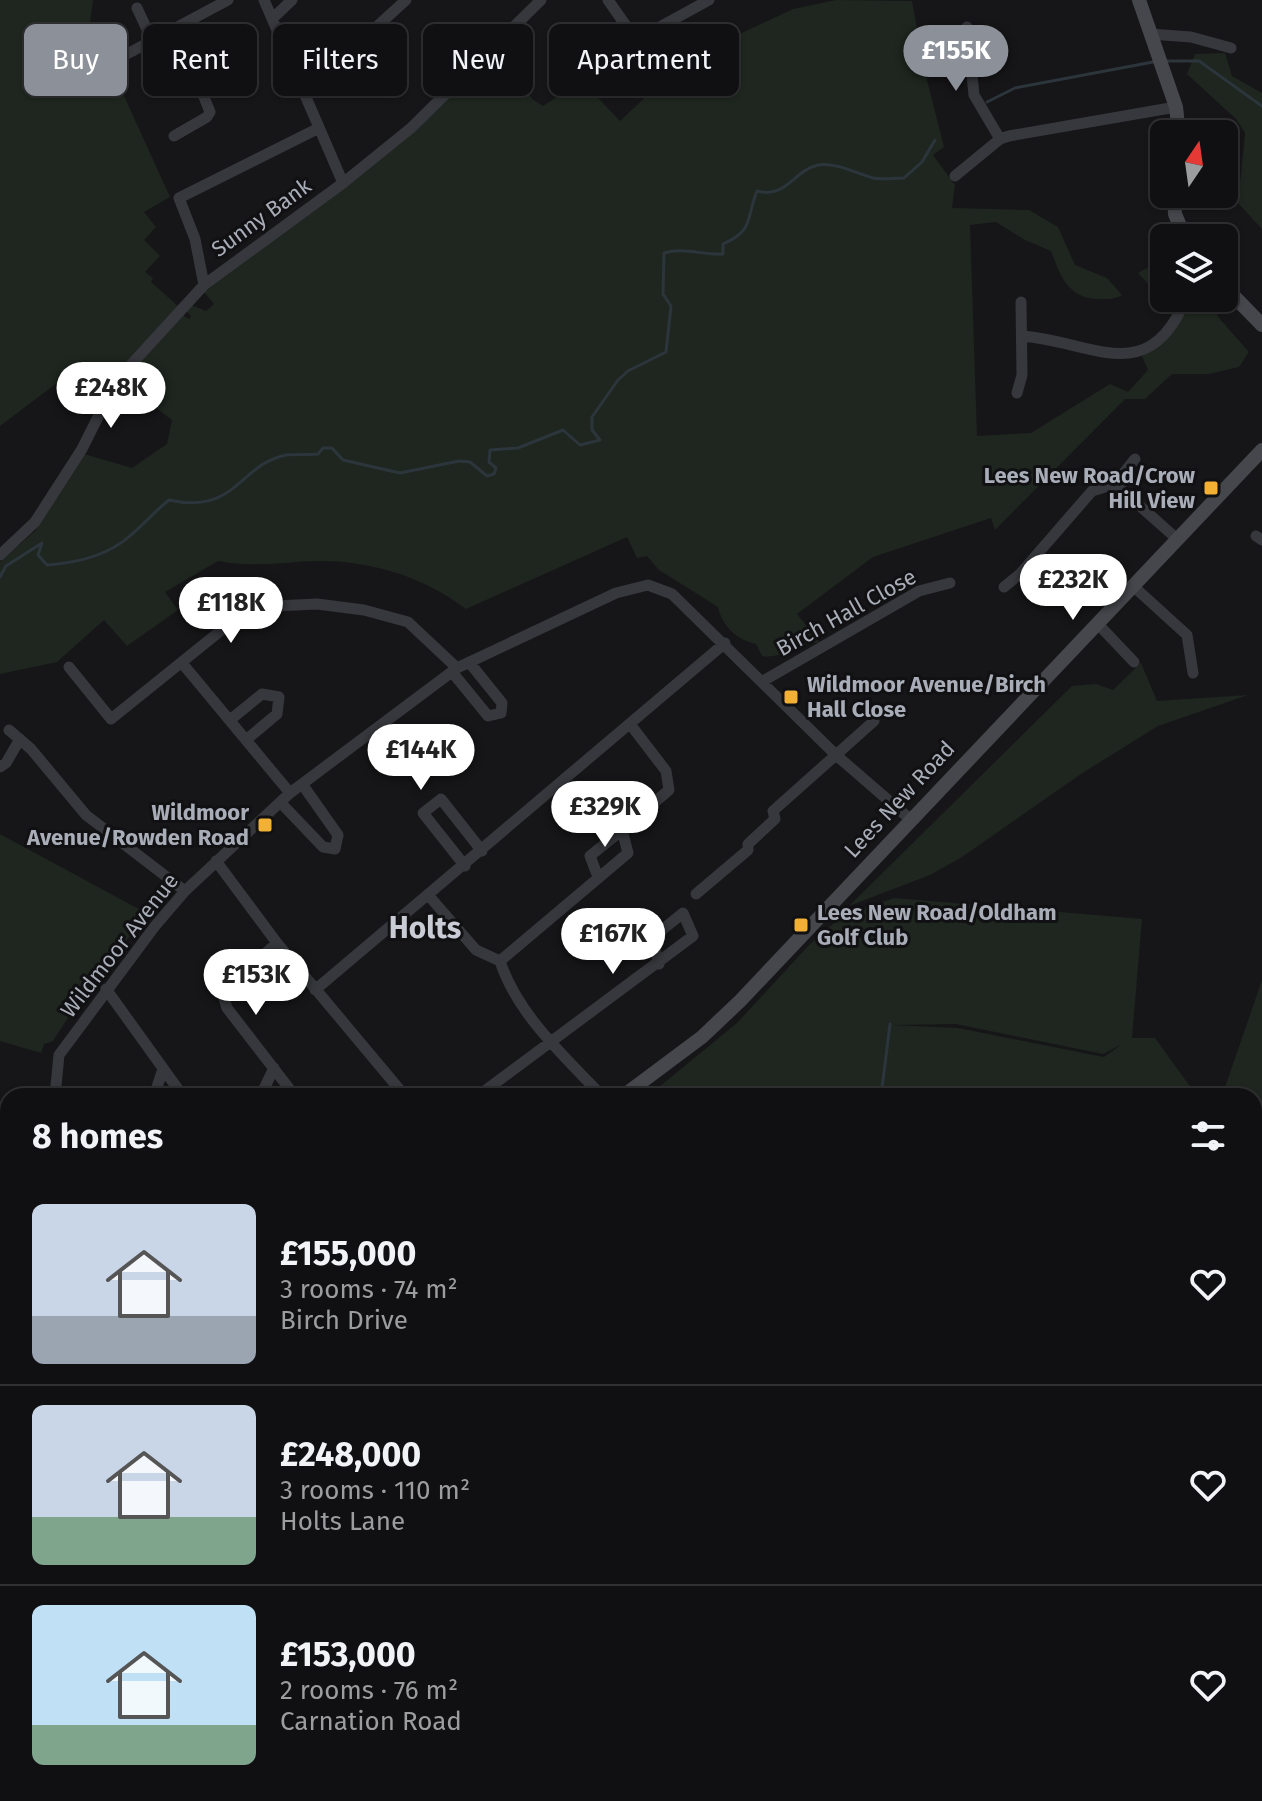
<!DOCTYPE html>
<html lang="en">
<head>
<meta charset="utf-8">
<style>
  :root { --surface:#101012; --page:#19191b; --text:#f1f3f6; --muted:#9c9d9f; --line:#303032; --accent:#8c9099 }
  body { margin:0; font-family:"Fira Sans",sans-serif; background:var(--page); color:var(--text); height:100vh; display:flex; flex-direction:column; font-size:30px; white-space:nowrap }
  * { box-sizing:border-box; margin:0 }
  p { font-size:26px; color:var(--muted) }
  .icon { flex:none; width:44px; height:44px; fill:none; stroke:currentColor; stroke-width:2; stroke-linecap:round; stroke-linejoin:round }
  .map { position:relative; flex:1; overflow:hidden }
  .details { position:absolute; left:0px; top:1088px; width:1262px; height:714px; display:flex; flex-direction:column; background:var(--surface); border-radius:24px 24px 0 0; box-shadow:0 2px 6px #0004,0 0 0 2px var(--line) }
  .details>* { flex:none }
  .top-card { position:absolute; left:24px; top:24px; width:800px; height:72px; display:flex; gap:16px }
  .needle { width:52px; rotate:13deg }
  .buttons { position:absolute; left:1150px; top:120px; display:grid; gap:16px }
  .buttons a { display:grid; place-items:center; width:88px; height:88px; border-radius:12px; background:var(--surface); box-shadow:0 2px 6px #0004,0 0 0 2px var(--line); font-size:40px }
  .price { position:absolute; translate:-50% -68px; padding:0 18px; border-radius:28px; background:#fff; color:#222; font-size:26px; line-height:52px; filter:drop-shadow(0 2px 4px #0008) }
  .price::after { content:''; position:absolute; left:50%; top:48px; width:24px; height:18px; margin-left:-12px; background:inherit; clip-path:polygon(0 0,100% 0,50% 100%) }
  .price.selected { background:var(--accent); color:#fff }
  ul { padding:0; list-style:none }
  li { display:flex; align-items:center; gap:24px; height:200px; padding:0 32px }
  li+li { border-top:2px solid var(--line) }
  li span { display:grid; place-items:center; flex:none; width:224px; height:160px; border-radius:12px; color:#555 }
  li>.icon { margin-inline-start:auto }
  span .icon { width:96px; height:96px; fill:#fffc; stroke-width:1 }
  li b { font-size:34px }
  h2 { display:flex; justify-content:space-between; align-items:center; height:96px; padding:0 32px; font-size:34px }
  .chip { padding:0 28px; border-radius:12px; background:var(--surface); box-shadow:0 2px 6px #0004,0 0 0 2px var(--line); font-size:28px; line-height:72px }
  .chip.selected { background:var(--accent); color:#fff }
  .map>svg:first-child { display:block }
</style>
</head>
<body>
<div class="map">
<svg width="1262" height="1801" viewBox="0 0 1262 1801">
  <rect width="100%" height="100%" fill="#161618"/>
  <path fill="#1e261f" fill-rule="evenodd" d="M0 0H93L83 76 108 72 112 62 123 53 126 57 116 68 115 76 170 197 144 212 156 227 144 240 160 256 145 272 153 278 151 282 178 306 115 374H69L0 426Z
    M836 0 912 1 925 72 944 147 933 155 955 185 952 208 1029 210 1058 227 1075 265 1107 278 1122 295C1113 300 1106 299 1097 299 1068 298 1060 275 1051 251L1025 240 996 222 970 225 977 436 1031 433 1110 384 1128 392 1148 370 1138 347 1159 335 1177 315 1138 273 1164 259V298H1211L1218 317 1249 352 1239 367 1209 374H1172L1145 399H1125L995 530 991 518 873 557 797 614 820 643C797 641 784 660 762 656L756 644C737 640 722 626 718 607L659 570 647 556 637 558 627 537 466 609C424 577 370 560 316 561 283 562 251 568 218 561L165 592 178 610 127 646 104 620 57 662 0 674V562L35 531 84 454 132 468 167 444 172 420 126 385 130 379 129 371 181 314 189 319 191 316 186 311 191 305 206 311 214 304 204 292 351 181 489 56 496 61 505 54 532 99 543 106 582 81 620 121 686 59 793 9Z
    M1225 53 1232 76 1262 93V229L1238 203 1245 133 1236 119 1187 74 1195 54Z
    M1141 663 1157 701 1248 695 1158 726 1081 774 962 857 930 875 849 906 1072 686 1096 684 1113 690Z
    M0 834 148 914 86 990 53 1041 44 1044 41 1053 0 1041Z
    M894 898 1142 919 1132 1038H1155L1197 1096H648L737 1023 810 944 841 917ZM956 1024 1103 1054 1122 1044 1104 1057 958 1028 892 1025Z
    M1262 980V1258L1254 1291V1096H1222Z
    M1254 1331H1262V1801H170L169 1794H1254Z
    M8 1519V1647L0 1648V1522Z"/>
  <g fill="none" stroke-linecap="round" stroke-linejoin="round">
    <path stroke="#2c353c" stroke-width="3" d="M1165 61H1199L1262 106
      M987 102 1015 88 1153 62
      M0 577 6 566 42 543 38 555 47 565C77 563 108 556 131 535 144 524 155 511 169 500 237 515 238 465 286 455 296 454 308 455 318 454L323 448H332L343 460 400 473 459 461 470 462 487 476 494 474 496 468 489 462 490 450 518 448 563 430 580 445 600 440 592 430V417L618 380 628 371 666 352 671 306 663 294 664 253C684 247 702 255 723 254V244C754 231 746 218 757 191 786 199 793 171 818 165 835 162 856 173 873 178 882 180 894 178 904 178L922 162 935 140
      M881 1096 890 1024
      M1254 1496 1262 1501
      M0 1584 8 1589
      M216 1794 220 1801"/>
    <path stroke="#37383d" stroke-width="11" d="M264 0 343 183
      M608 0 636 40
      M137 8 151 38
      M273 18 292 0
      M967 27 974 95 1000 139
      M168 33 183 72 202 92 210 112 207 117 174 136
      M1150 34 1191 37 1231 48
      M127 54 228 0
      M591 86 636 40 709 0
      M304 93 406 0
      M955 176 1000 139 1009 136 1176 107
      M204 285 195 239 179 198 319 128
      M1022 336C1091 341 1149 390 1186 298
      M1017 393 1022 375 1021 302
      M1115 484 1135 459
      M1256 536 1262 540
      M0 555 35 522 82 449 116 381 204 285 343 183 411 128 541 0
      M1132 585 1187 635 1193 673
      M1004 587 1020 574 1092 491 1115 484 1176 538
      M1097 623 1134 662
      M182 663 290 793
      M69 667 111 719 234 620 275 606 317 604 364 610 408 622 457 668
      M452 672 488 716 501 713 502 703 469 662
      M763 681 919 591 950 583
      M230 720 262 694 279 697 277 714 246 740
      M9 730 31 749 86 815 185 891
      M0 767 6 763 20 739
      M281 803 323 847 335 849 338 835 302 784
      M216 861 277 943 405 1096
      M465 866 423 813 441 799 482 851
      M598 877 590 856 622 830
      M696 894 748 850V844L775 819 773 811 874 721
      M429 896 476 950 500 961C517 1014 564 1056 602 1096
      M277 943 222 992 227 1008 295 1096
      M500 961 628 853 622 830 669 790 666 771 630 724
      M106 989 183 1096
      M315 990 725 643
      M55 1096 59 1055 155 926 185 891 290 793 457 668 616 593 648 585 672 594 836 755 910 819
      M154 1096 163 1069
      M265 1096 262 1093 274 1068
      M478 1096 693 936 683 913 652 938 659 964
      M0 1260 8 1257
      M0 1367 8 1373
      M0 1473 8 1471"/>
    <path stroke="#45474d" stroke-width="14" d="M1139 0 1176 107 1179 134
      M1174 194 1175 214 1185 238
      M1224 286 1262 325
      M623 1096 702 1037 740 1001 1262 450
      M0 1510 8 1508"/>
  </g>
  <g fill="#f2b134" stroke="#111113" stroke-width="3">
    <rect x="1203" y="480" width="16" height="16" rx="4"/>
    <rect x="783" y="689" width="16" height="16" rx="4"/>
    <rect x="257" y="817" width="16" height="16" rx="4"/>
    <rect x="793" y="917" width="16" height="16" rx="4"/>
  </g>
  <g text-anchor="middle" stroke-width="6" stroke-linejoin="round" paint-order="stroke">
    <g font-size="22" fill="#a8adb8" stroke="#111113">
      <text transform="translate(261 217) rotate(-36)" y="8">Sunny Bank</text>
      <text transform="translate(846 612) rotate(-29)" y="8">Birch Hall Close</text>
      <text transform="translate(899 799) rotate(-47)" y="8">Lees New Road</text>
      <text transform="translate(119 945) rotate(-52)" y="8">Wildmoor Avenue</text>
    </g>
    <g font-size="22" font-weight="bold" fill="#a8adb8" stroke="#111113" text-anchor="end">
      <text x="1195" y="483">Lees New Road/Crow<tspan x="1195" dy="25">Hill View</tspan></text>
      <text x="807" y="692" text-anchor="start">Wildmoor Avenue/Birch<tspan x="807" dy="25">Hall Close</tspan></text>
      <text x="249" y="820">Wildmoor<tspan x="249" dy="25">Avenue/Rowden Road</tspan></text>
      <text x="817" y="920" text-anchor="start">Lees New Road/Oldham<tspan x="817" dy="25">Golf Club</tspan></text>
    </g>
    <g font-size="30" font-weight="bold" fill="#c9ccd4" stroke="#111113">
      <text x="425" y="938">Holts</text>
    </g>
  </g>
</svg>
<div class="buttons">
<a><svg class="needle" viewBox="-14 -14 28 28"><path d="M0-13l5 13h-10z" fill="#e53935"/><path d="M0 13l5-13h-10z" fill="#9c9d9f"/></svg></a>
<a><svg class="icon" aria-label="layers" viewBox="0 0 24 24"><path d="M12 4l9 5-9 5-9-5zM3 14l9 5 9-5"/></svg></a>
</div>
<b class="price selected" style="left:956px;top:93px">£155K</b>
<b class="price" style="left:111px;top:430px">£248K</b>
<b class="price" style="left:1073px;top:622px">£232K</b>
<b class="price" style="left:231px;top:645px">£118K</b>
<b class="price" style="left:421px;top:792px">£144K</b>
<b class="price" style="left:605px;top:849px">£329K</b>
<b class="price" style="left:613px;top:976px">£167K</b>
<b class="price" style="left:256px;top:1017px">£153K</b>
<div class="top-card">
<a class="chip selected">Buy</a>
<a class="chip">Rent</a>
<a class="chip">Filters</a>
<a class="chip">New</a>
<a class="chip">Apartment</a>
</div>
<section class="details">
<h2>8 homes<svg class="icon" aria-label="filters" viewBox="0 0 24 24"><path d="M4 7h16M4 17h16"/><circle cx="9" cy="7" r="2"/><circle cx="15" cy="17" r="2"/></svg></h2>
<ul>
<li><span style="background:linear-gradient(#c9d6e8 70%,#9aa5b1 0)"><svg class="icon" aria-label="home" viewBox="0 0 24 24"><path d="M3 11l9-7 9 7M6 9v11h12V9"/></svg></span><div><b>£155,000</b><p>3 rooms · 74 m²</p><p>Birch Drive</p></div><svg class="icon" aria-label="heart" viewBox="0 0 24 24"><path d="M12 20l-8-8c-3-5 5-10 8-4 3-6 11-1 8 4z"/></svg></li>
<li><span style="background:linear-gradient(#c9d6e8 70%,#7fa58c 0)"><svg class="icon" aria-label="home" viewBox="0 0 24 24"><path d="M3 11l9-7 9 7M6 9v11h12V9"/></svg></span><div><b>£248,000</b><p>3 rooms · 110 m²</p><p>Holts Lane</p></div><svg class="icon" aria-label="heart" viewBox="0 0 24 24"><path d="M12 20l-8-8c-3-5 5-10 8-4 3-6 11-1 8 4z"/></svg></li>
<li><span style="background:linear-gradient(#bfe0f5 75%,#7fa58c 0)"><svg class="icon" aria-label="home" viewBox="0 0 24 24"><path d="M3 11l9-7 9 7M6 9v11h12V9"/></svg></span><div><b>£153,000</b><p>2 rooms · 76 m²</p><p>Carnation Road</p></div><svg class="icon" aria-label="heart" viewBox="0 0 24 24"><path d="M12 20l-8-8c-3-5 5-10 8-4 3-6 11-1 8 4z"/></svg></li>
</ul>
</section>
</div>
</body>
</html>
